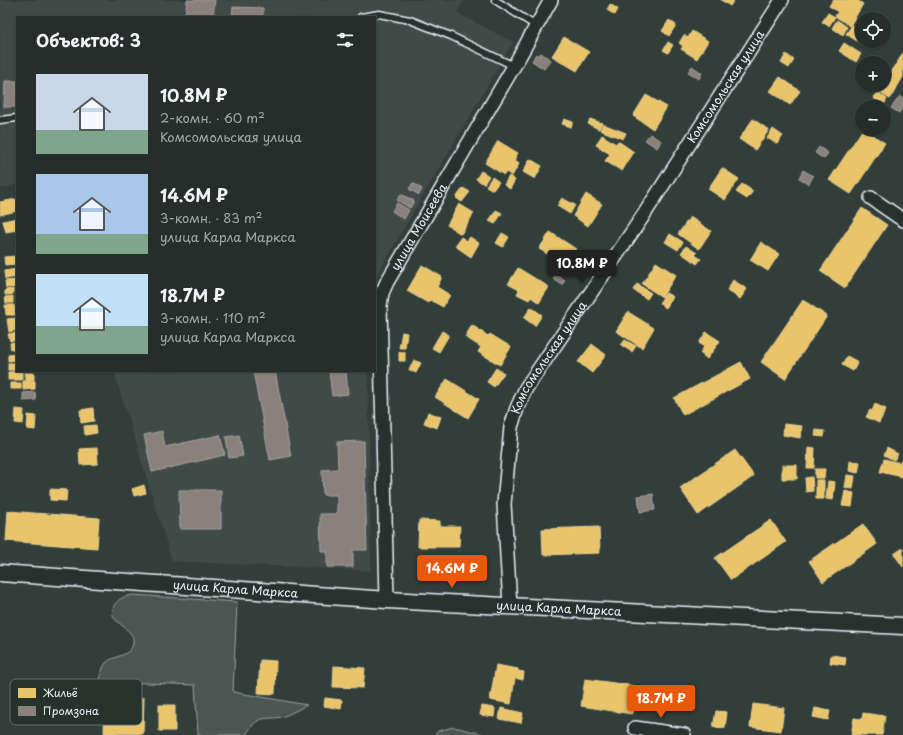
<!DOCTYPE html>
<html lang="ru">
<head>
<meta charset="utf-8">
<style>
  :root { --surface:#262e2b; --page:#2e3633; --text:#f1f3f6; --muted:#a4a8a9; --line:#424a47; --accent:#ea580c }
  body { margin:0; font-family:"Playpen Sans",sans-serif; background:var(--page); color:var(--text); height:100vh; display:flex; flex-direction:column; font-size:15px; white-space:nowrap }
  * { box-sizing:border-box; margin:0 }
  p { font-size:13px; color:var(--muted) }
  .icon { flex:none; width:22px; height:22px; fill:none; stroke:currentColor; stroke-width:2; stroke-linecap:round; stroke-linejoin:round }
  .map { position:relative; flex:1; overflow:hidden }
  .side { position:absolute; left:16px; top:16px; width:360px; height:356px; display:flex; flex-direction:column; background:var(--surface); border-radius:0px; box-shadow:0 1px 3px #0004,0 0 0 1px var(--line) }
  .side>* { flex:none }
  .buttons { position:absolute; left:855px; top:12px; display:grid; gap:8px }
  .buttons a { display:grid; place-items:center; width:36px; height:36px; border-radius:50%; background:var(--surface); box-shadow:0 1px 3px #0004,0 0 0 1px var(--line); font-size:20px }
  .price { position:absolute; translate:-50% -34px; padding:0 9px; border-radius:4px; background:var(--accent); color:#fff; font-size:13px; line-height:26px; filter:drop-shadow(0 1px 2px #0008) }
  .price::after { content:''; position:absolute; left:50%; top:24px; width:12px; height:9px; margin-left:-6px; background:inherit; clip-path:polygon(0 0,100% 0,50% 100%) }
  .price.selected { background:#222; color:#fff }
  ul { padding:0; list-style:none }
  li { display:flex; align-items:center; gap:12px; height:100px; padding:0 20px }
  li span { display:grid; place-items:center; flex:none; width:112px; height:80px; border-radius:0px; color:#555 }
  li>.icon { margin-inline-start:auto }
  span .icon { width:48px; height:48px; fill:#fffc; stroke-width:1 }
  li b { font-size:17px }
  h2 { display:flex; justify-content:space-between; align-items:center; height:48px; padding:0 20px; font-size:17px }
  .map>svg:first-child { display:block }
</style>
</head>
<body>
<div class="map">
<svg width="903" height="735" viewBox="0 0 903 735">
  <rect width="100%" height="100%" fill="#323e39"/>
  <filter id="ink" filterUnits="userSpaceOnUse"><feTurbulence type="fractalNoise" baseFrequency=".025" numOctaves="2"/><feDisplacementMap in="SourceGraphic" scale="8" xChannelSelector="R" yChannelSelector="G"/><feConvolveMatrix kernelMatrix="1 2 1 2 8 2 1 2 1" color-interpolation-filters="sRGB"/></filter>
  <g filter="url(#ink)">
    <path fill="#3f4b46" d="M0 0H464L457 13 513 42 375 278V17H17V184L0 189Z
      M114 371H368L371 571 172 561Z"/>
    <path fill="#495651" stroke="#98a4a4" d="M132 595 237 602 233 692 307 705C300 708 294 712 287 715 267 723 260 710 246 735H198L195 685 100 681C101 674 102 668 106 663 114 655 130 657 133 644 137 627 105 623 114 606 118 598 125 597 132 595Z
      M454 727 486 735H435L438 731Z"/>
    <path fill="#e9c46a" stroke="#e9d295" d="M721 0H734L730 6Z
      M833 0H857L863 4 850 26 835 16 838 12 829 6Z
      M610 4 618 9 615 15 607 10Z
      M828 13 835 17 829 26 822 22Z
      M669 20 676 25 669 36 662 31Z
      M837 20 847 27 843 35 832 28Z
      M852 25 862 31V41L860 43 846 34Z
      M692 31 708 41 697 59 681 49 683 46 679 43 684 35 688 38Z
      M564 37 589 52 577 71 552 56Z
      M668 42 673 45 668 53 663 50Z
      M844 43 861 54 856 62 839 51Z
      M903 53V77L890 99 879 92Z
      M786 54 794 60 789 68 781 63Z
      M780 77 800 91 790 105 770 91Z
      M877 92 887 99 884 105 873 98Z
      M646 95 667 107 653 129 633 116Z
      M564 119 573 122 571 127 562 124Z
      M590 119 602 123 599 129 588 124Z
      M753 119 769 130 755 150 739 139Z
      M603 124 626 133 623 139 600 130Z
      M773 129 783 136 777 144 767 138Z
      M863 129 885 143 851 194 829 180Z
      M602 135 616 144 618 141 634 152 622 171 605 161 610 154 596 145Z
      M498 141 518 153 514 160 519 164 512 176 506 172 504 175 485 163Z
      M530 159 542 166 535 179 523 172Z
      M722 168 739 179 725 200 708 189Z
      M481 171 489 176 484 184 476 179Z
      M509 176 515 180 510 189 504 185Z
      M492 177 499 182 493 190 486 186Z
      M742 184 753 191 747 199 736 192Z
      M463 188 470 192 462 202 456 198Z
      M586 194 602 204 588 226 573 216Z
      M562 198 575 205 570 214 557 206Z
      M17 199V211L0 215V202Z
      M459 204 474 213 461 234 447 225Z
      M862 208 887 225 845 288 820 271Z
      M496 210 502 213 495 224 489 221Z
      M690 217 711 231 699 249 678 234Z
      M17 218V230L6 232 3 221Z
      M550 232 576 249 566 265 539 249Z
      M502 233 509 237 503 247 496 243Z
      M670 234 683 242 678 250 665 242Z
      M461 237 467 241 470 237 479 243 471 257 455 246Z
      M761 242 779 254 768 271 750 260Z
      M686 246 697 253 695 255 701 259 697 264 681 253Z
      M17 256V264L5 265 4 257Z
      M656 262 676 275 662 297 642 284Z
      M422 265 442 277 437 287 450 295 443 307 430 300 428 303 407 291Z
      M518 268 549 287 539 303 531 297 529 300 517 294 519 290 508 284Z
      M17 269V277L5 279 4 271Z
      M16 280 17 287 6 288 5 281Z
      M733 280 747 289 740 299 727 290Z
      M637 284 651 293 647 299 633 290Z
      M13 289V294L5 295V290Z
      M666 293 673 297 666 308 659 303Z
      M13 296V303H6L5 297Z
      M803 300 827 316 785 379 761 362Z
      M5 305H14L15 315H6Z
      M531 307 542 315 535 326 524 318Z
      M628 312 654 328 642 348 616 331Z
      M17 318V330L9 332 7 319Z
      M472 325 488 336 490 334 511 347 500 365 478 352 481 347 465 337Z
      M442 331 449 335 439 352 432 348Z
      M402 332 407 333 405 348H399Z
      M706 332 720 341 707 359 700 353 704 347 699 343Z
      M17 333V340L10 341 8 334Z
      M625 340 636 346 632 352 621 345Z
      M17 342V349H11L10 343Z
      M592 344 606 355 592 373 578 362Z
      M399 352H405V361H399Z
      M17 354V360L8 361V355Z
      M847 356 858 362 853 371 842 365Z
      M414 360 421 363 416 373 409 370Z
      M741 362 750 379 683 415 674 398Z
      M8 363H17V370H8Z
      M496 368 504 373 494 387 487 382Z
      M8 372H22V380H8Z
      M25 373H34V380H25Z
      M447 379 479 399 468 418 435 397Z
      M23 381H35V389L23 390Z
      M10 383H21V389H10Z
      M875 404 886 409 879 423 866 417 870 410 872 411Z
      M93 408 94 421 81 423 80 410Z
      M16 409 24 410 23 424 15 423Z
      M428 412 441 417 437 428 424 423Z
      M28 415 36 416 35 430 27 429Z
      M784 424 802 426 800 438 783 435Z
      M96 425 97 433 85 435 84 426Z
      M816 430 825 431 824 437 815 436Z
      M808 447 815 448 814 468H807Z
      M97 448 98 464 80 465 79 449Z
      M887 448 898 454 894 460 884 455Z
      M735 450 754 476 698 515 680 488Z
      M884 459 900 463 901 460 903 461V477L880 472Z
      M850 461 860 462 858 473 849 471Z
      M782 465H797V479H782Z
      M815 469H825L824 478H815Z
      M847 475 855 476 853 489 845 488Z
      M812 477 813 491 806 492 805 478Z
      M816 480H824V499H816Z
      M828 481 835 482 833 500 826 499Z
      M144 485 146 493 134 496 132 489Z
      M50 489 67 490 66 501 50 500Z
      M845 491 854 493 852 507 842 506Z
      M8 511 99 518 97 548 6 541Z
      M419 520 440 521V526H460L459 547H418Z
      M771 520 786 542 731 580 715 558Z
      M863 524 877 544 823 582 809 561Z
      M599 527 600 553 543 555 542 529Z
      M903 548V567L894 554Z
      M831 655 846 657 845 665 830 663Z
      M260 660 276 661 275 694 258 693Z
      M496 665 518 669V671L524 672 523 680 515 678 511 704 490 700Z
      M334 666 365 668 363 688 333 687Z
      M585 679 636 686 632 714 581 706Z
      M105 697 144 698 143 734 104 733Z
      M325 698 342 700 341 709 324 706Z
      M753 704 784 708 781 731 750 727Z
      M159 705H175V731H159Z
      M482 706 495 708 494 717 480 715Z
      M501 708 523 713 521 723 499 719Z
      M815 708 830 711 828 720 813 717Z
      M716 711 727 712 725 728 713 727Z
      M863 713 885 716 882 735H851L854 718 862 719Z"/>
    <path fill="#8a817c" stroke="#a6a3a1" d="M187 0H215L213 17H192L185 15Z
      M233 7 263 8V17H232Z
      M541 53 551 60 544 69 532 61 536 54 539 56Z
      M692 66 702 73 699 79 688 72Z
      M5 81H17V107H4Z
      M900 96 903 98V107L899 113 891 108Z
      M650 134 661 141 657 148 645 140Z
      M819 147 828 153 824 159 815 153Z
      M803 170 813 176 809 184 799 178Z
      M413 183 422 189 419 195 409 189Z
      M401 194 414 201 410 208 397 200Z
      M397 203 409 210 404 219 392 211Z
      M556 274 565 280 562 285 553 279Z
      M253 371H275L291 456 270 460Z
      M329 371H346L348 394 332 396Z
      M35 392 36 400 23 401V393Z
      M162 431 165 447 220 435 225 455 152 472 144 435Z
      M239 435 243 456 229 458 226 437Z
      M364 441 367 550H353V567H327V551H321L320 514H337V495H323L322 470 338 469 337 442Z
      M179 490H221V529H180Z
      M653 494 655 510 640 512 638 496Z"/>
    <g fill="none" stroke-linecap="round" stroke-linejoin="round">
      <defs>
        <path id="service" d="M495 0 536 26
          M361 17 379 14 410 20 451 36 514 66
          M0 120 17 118"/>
        <g id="minor">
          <path d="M871 198 903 220"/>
          <path id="s1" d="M387 600 380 306 382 293 387 282 514 66 551 0"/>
          <path id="s2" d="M510 606 504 504 511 427 517 408 526 388 643 216 782 0"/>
          <path d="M635 728 684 735"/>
        </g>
        <g id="tertiary">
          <path id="s3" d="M0 573 387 600 903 626"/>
        </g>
      </defs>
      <use href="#service" stroke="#e8f1f8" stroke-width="9"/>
      <use href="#minor" stroke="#e8f1f8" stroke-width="16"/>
      <use href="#tertiary" stroke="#e8f1f8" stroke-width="19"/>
      <use href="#service" stroke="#26332d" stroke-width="6"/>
      <use href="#minor" stroke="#26332d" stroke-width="13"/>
      <use href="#tertiary" stroke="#26332d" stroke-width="16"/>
    </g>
  </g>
  <g text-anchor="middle" stroke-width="4" stroke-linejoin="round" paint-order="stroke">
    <g font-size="12" fill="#e8f1f8" stroke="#26332d">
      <text dy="4" stroke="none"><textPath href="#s2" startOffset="583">Комсомольская улица</textPath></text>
      <text dy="4" stroke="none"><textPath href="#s1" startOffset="383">улица Моисеева</textPath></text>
      <text dy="4" stroke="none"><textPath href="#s2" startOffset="259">Комсомольская улица</textPath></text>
      <text dy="4" stroke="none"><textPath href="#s3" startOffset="236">улица Карла Маркса</textPath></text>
      <text dy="4" stroke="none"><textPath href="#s3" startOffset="560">улица Карла Маркса</textPath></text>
    </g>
  </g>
  <rect x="10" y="679" width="132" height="46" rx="6" fill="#26332d" stroke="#606c6a" stroke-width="1"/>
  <rect x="18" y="688" width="18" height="10" fill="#e9c46a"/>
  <rect x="18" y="706" width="18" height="10" fill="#8a817c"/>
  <g font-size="11" fill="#e8f1f8">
    <text x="43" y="697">Жильё</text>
    <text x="43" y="715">Промзона</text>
  </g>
</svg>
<div class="buttons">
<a><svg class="icon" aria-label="locate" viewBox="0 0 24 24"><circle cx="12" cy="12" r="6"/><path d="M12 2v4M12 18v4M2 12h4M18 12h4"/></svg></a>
<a>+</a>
<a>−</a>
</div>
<b class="price selected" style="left:582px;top:284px">10.8M ₽</b>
<b class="price" style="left:452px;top:589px">14.6M ₽</b>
<b class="price" style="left:661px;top:719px">18.7M ₽</b>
<section class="side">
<h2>Объектов: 3<svg class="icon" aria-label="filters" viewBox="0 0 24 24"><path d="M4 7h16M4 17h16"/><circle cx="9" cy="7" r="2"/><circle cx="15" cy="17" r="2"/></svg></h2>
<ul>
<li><span style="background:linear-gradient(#c9d6e8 70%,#7fa58c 0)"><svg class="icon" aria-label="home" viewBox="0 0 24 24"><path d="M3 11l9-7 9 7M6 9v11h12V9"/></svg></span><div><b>10.8M ₽</b><p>2-комн. · 60 m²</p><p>Комсомольская улица</p></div></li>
<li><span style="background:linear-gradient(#a9c7e8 75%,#7fa58c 0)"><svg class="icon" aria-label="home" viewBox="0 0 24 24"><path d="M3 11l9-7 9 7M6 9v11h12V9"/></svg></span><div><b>14.6M ₽</b><p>3-комн. · 83 m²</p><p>улица Карла Маркса</p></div></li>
<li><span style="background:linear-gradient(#bfe0f5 65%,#7fa58c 0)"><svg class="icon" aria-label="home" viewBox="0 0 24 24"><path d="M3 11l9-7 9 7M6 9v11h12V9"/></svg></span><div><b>18.7M ₽</b><p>3-комн. · 110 m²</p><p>улица Карла Маркса</p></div></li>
</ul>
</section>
</div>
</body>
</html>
